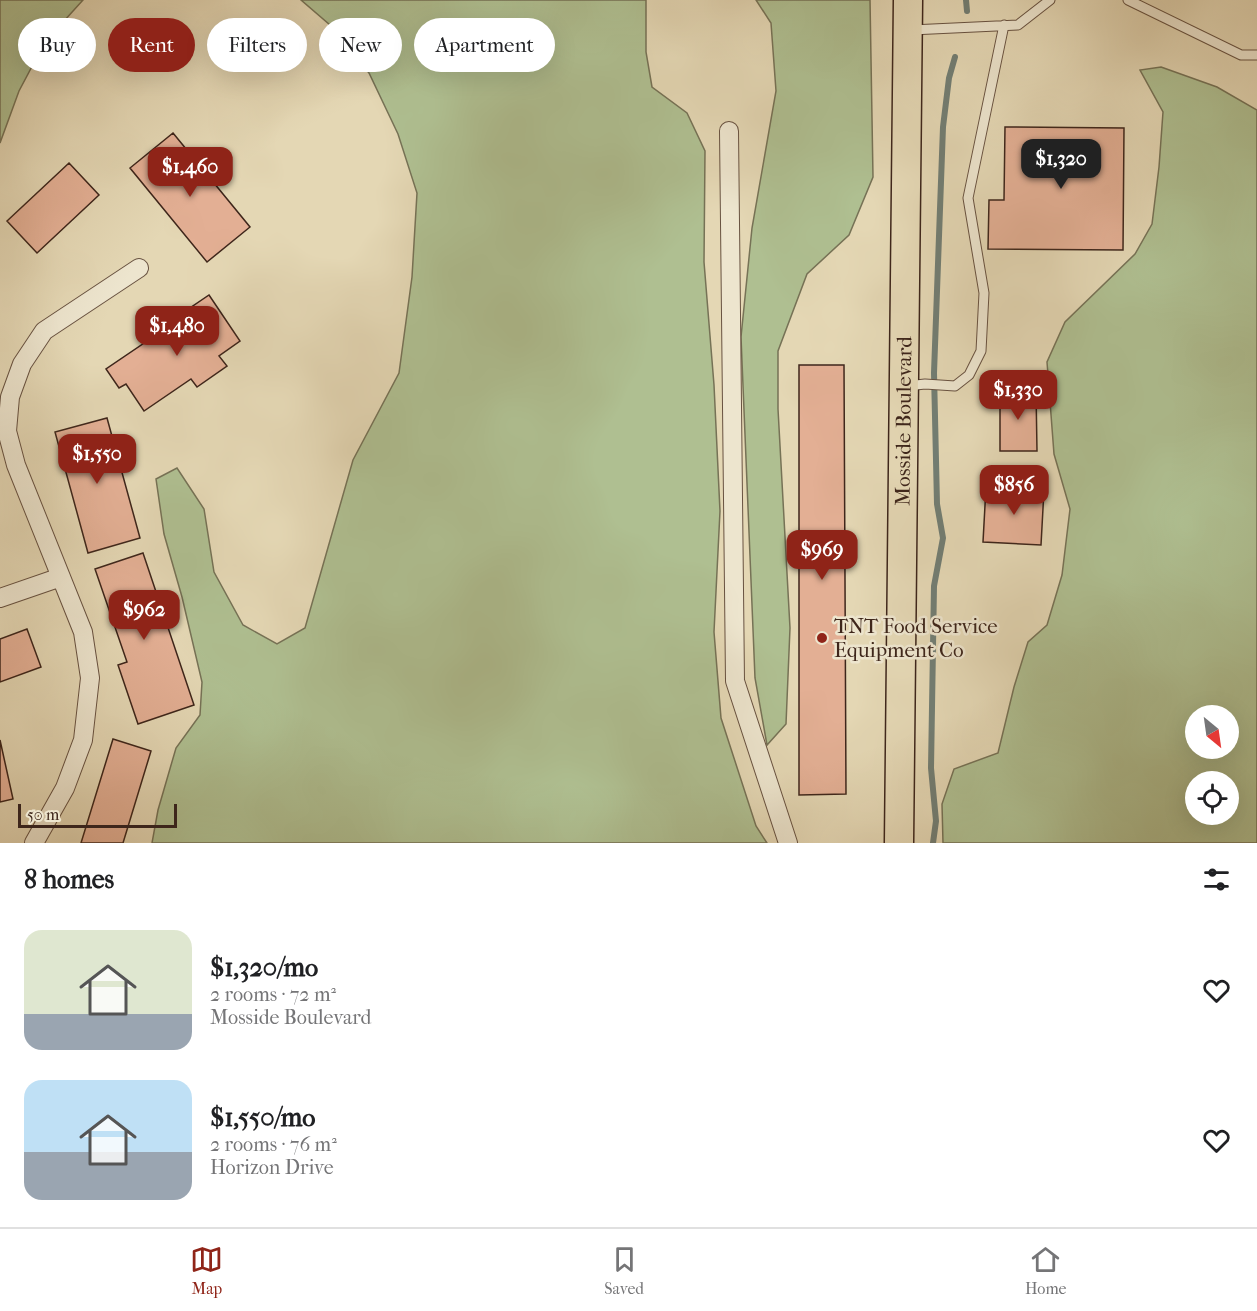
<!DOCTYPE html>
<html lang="en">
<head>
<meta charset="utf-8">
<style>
  :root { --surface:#fff; --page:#f2f2f2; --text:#202124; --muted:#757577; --line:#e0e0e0; --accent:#8f2418 }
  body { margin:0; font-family:"IM FELL French Canon",serif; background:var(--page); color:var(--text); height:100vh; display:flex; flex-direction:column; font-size:22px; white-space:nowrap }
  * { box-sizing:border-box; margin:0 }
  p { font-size:20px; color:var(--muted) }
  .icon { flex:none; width:33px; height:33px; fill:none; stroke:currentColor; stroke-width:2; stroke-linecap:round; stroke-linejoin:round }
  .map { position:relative; height:843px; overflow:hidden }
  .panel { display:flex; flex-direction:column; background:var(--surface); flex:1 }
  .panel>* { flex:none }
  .top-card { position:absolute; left:18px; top:18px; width:600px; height:54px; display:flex; gap:12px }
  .needle { width:39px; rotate:151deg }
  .buttons { position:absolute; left:1185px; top:705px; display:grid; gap:12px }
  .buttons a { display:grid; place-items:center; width:54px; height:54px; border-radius:50%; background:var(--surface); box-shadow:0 6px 24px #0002; font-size:30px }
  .scale { position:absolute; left:18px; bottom:15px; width:159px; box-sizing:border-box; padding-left:6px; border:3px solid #3e261b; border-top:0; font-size:16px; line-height:21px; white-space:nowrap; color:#3e261b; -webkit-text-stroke:4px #ede5ce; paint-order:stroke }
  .price { position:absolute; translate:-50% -51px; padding:0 14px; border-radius:12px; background:var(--accent); color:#fff; font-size:20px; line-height:39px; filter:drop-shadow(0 2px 3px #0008) }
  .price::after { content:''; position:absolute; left:50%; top:36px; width:18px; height:14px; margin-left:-9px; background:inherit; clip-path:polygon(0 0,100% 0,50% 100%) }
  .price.selected { background:#222; color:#fff }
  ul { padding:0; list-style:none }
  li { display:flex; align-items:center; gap:18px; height:150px; padding:0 24px }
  li span { display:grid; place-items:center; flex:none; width:168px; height:120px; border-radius:18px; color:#555 }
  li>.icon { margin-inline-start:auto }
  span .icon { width:72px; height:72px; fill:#fffc; stroke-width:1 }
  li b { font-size:26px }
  h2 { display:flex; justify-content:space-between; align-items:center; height:72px; padding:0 24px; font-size:26px }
  .tag { padding:0 21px; border-radius:27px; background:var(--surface); box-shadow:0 6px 24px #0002; font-size:21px; line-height:54px }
  .tag.selected { background:var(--accent); color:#fff }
  .dock { display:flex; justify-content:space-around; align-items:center; height:84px; border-top:2px solid var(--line); background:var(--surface); font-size:16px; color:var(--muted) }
  .dock a { display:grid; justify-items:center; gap:3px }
  .dock .selected { color:var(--accent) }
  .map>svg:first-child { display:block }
</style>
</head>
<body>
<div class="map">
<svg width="1257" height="843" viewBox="0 0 1257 843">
  <rect width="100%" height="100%" fill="#e4d7b4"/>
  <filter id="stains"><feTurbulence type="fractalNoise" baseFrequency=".00333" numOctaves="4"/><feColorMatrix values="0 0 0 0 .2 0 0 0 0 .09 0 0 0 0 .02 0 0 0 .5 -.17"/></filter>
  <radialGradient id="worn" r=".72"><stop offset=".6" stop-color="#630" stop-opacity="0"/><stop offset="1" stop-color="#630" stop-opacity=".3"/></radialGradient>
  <path fill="#afbf91" stroke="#767256" stroke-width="1.5" fill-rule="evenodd" d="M0 0H83L45 42 19 91 0 143Z
    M301 0H646V52L652 87 687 113 705 151 704 262 714 385 720 511 714 632 721 718 756 826 767 843H152L158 810 176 748 200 715 202 682 182 597 164 534 156 479 177 468 204 509 214 572 243 625 277 644 305 628 353 460 399 373 412 277 417 193 398 134 369 73 330 25Z
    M756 0H870L873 177 849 235 807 274 778 351V409L790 628 786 724 767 745 755 678 741 337 752 228 776 91 771 23Z
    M1161 67 1217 87 1257 110V843H943L942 804 954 769 998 753 1014 687 1028 642 1047 625 1062 575 1070 509 1054 454 1047 362 1065 322 1135 254 1152 224 1159 167 1163 112 1140 70ZM1196 716H1228V748H1196ZM1196 782H1228V814H1196Z"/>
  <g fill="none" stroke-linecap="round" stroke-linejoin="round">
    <path stroke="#727e74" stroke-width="6" d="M966 0 967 11
      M933 843 936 821 931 768 934 586 943 538 937 504 934 373 943 127 949 78 955 57"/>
  </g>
  <path fill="#e3af94" stroke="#3e261b" stroke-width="1.5" d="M1005 127 1124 128 1123 250 988 249 989 200H1004Z
    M173 133 250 227 207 262 130 168Z
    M69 163 99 195 37 253 7 221Z
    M209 295 240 341 219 356 227 366 197 387 191 379 144 411 126 384 119 388 106 369 159 333 165 341 194 321 187 310Z
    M799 365H844L846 794 799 795Z
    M1000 390H1036L1037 451H1000Z
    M107 418 140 538 88 553 55 432Z
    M986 487 1044 490 1041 545 983 542Z
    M143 553 194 705 138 724 118 665 127 662 95 569Z
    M27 629 41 667 0 682V639Z
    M113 739 151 751 123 843H81Z
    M0 740 13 799 0 802Z"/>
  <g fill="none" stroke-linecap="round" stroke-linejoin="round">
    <defs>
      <path id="service" d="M1128 0 1241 55H1257
        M911 30 1018 25 1050 0
        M907 386 925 384 955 386 969 375 981 351 984 293 968 198 1004 25"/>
      <path id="minor" d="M729 131 735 681 788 843
        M0 598 61 577
        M34 843 65 788 83 740 90 678 83 632 16 465 7 431 10 397 22 364 44 331 139 268"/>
      <g id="primary">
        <path id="s1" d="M899 843 908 0"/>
      </g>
    </defs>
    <use href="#service" stroke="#685241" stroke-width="11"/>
    <use href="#minor" stroke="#685241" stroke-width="20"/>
    <use href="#primary" stroke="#3e261b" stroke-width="31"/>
    <use href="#service" stroke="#ede5ce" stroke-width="9"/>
    <use href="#minor" stroke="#ede5ce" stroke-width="18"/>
    <use href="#primary" stroke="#e4d7b4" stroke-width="28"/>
  </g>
  <circle fill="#8f2418" stroke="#ede5ce" stroke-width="2" cx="822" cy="638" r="6"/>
  <g text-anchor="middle" stroke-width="5" stroke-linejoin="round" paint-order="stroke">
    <g font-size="21" fill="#3e261b" stroke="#ede5ce">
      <text dy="7" stroke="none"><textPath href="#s1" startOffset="422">Mosside Boulevard</textPath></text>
    </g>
    <g font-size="21" fill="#3e261b" stroke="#ede5ce" text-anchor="start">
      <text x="834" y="633">TNT Food Service<tspan x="834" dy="24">Equipment Co</tspan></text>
    </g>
  </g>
  <rect width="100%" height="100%" filter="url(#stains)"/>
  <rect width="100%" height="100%" fill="url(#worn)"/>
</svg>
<div class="buttons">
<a><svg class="needle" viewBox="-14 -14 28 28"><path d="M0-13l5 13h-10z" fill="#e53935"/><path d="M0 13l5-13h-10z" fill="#757577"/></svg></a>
<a><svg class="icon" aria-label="locate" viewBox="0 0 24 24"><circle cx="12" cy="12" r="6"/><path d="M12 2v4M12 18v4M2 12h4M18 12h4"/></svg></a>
</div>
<div class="scale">50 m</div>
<b class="price selected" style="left:1061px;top:190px">$1,320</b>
<b class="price" style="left:190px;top:198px">$1,460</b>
<b class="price" style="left:177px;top:357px">$1,480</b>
<b class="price" style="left:1018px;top:421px">$1,330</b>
<b class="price" style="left:97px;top:485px">$1,550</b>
<b class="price" style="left:1014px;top:516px">$856</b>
<b class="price" style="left:822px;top:581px">$969</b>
<b class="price" style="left:144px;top:641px">$962</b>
<div class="top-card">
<a class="tag">Buy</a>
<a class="tag selected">Rent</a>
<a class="tag">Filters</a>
<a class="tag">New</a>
<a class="tag">Apartment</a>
</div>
</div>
<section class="panel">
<h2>8 homes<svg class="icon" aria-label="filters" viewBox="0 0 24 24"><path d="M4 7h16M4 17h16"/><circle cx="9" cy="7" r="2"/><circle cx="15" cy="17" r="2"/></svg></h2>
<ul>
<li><span style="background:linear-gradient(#dfe7d0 70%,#9aa5b1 0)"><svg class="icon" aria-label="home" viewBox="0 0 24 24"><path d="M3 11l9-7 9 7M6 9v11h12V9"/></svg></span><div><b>$1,320/mo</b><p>2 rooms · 72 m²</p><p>Mosside Boulevard</p></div><svg class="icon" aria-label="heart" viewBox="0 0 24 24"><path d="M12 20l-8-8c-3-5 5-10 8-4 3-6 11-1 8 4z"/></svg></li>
<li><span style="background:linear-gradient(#bfe0f5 60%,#9aa5b1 0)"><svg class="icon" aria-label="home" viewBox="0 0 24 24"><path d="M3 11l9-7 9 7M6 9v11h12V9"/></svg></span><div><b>$1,550/mo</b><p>2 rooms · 76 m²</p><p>Horizon Drive</p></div><svg class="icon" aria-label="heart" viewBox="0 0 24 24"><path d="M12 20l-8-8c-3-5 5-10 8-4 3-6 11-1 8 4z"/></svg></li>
</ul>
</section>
<nav class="dock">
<a class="selected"><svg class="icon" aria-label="map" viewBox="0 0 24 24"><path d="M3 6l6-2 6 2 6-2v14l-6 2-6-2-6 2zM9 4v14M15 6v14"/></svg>Map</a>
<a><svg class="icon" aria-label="saved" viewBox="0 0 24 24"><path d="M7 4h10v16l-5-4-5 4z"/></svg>Saved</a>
<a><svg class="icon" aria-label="home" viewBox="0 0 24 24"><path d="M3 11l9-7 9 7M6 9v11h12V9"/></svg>Home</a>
</nav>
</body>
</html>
